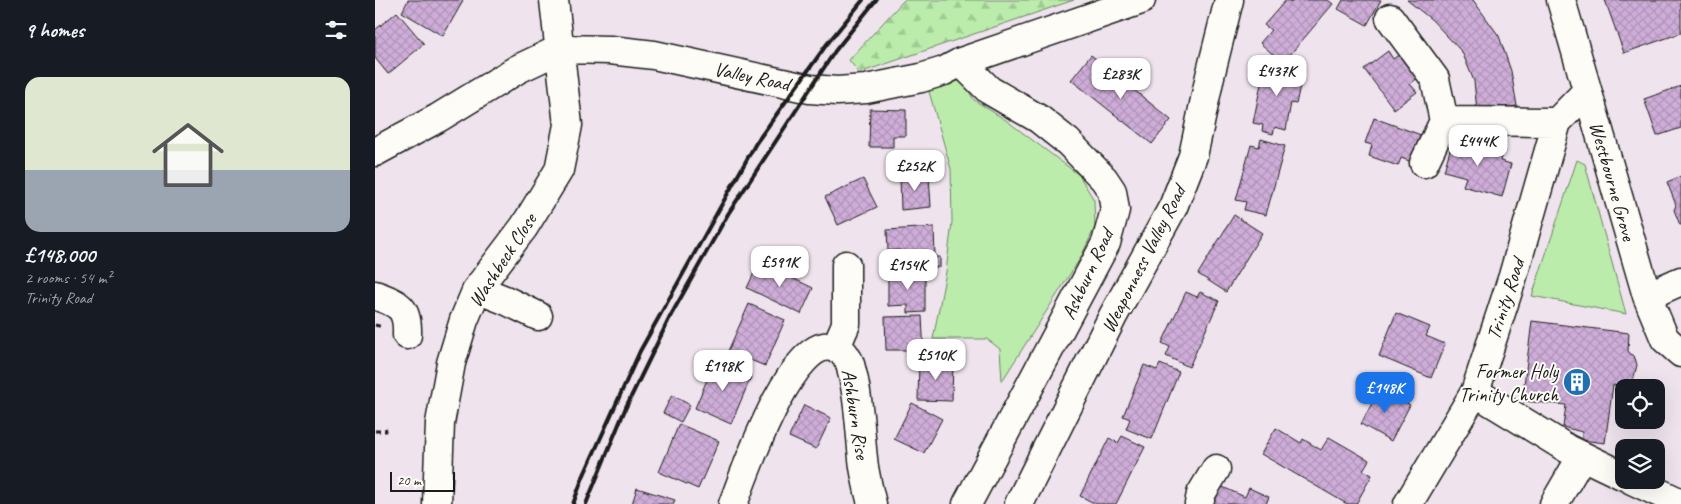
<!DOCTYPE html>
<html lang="en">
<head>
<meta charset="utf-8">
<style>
  :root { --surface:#171b24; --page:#20242c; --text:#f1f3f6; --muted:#9ea1a6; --accent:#1a73e8 }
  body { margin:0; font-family:Caveat,sans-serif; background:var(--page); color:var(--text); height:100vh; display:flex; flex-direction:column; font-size:19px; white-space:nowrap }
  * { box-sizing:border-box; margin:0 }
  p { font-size:16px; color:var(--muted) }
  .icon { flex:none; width:28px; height:28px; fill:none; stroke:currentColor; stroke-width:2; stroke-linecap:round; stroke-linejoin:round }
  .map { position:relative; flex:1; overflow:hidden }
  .panel { display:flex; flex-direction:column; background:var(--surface); width:375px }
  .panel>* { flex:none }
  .controls { position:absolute; left:1240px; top:379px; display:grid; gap:10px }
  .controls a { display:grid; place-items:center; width:50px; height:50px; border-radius:10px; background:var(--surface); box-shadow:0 5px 20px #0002; font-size:25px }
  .scale { position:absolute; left:15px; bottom:12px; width:65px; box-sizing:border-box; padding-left:5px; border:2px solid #1c1c1c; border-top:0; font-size:14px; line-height:18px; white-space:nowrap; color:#1c1c1c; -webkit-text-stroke:4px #fdfcf7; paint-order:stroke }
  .price { position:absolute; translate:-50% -42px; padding:0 11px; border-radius:10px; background:#fff; color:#222; font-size:16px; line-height:32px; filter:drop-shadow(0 1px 2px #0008) }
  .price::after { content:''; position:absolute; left:50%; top:30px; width:15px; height:11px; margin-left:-8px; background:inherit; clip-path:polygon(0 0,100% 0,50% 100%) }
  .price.current { background:var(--accent); color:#fff }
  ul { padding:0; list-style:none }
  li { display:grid; align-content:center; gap:10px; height:265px; padding:0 25px }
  li span { display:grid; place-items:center; height:155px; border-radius:15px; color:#555 }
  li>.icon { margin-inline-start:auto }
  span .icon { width:90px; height:90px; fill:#fffc; stroke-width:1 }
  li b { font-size:21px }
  h2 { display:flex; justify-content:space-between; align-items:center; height:60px; padding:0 25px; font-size:21px }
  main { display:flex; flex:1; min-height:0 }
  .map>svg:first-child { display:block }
</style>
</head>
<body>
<main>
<section class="panel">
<h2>9 homes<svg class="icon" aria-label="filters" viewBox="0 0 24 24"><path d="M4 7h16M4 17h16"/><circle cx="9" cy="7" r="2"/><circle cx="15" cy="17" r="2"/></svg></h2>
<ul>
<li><span style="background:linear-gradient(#dfe7d0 60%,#9aa5b1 0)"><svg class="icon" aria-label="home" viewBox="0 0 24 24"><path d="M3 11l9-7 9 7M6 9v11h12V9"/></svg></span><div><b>£148,000</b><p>2 rooms · 54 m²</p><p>Trinity Road</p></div></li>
</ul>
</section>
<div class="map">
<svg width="1306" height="504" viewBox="0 0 1306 504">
  <defs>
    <pattern id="forest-firs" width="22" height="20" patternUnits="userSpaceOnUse" patternTransform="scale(1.25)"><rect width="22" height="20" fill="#bbecab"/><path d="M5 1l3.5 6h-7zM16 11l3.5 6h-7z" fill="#a0ca93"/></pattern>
    <pattern id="building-cross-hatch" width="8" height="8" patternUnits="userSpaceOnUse" patternTransform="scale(1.25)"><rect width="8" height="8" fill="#ceadd8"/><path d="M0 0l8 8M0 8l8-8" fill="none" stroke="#b094b9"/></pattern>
  </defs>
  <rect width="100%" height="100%" fill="#efe4ee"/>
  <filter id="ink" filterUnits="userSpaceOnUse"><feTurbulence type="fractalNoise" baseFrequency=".02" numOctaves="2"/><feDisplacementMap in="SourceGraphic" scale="10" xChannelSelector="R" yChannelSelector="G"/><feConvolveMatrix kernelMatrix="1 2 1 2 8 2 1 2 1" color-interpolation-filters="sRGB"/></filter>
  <g filter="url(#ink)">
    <path fill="#bbecab" stroke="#6c8464" d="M587 80 599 100 632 121 704 175 719 200 720 227 706 257 627 381 625 349 612 339H558L571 272 577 222 576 169 553 88Z
      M1202 160 1210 164 1251 314 1157 296Z"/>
    <path fill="url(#forest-firs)" stroke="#6c8464" d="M529 0H699L484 73 474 60Z"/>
    <path fill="url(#building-cross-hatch)" stroke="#1c1c1c" d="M33 0H87L88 1 68 36 27 12Z
      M911 0 917 2 919 0H953L958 4 908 63 885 43 896 30 889 25Z
      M968 0H1006L992 25 963 9Z
      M1032 0H1098L1124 36 1136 71 1142 106 1102 111 1099 81 1087 52 1057 20Z
      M1230 0H1306V33L1249 53Z
      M22 12 49 44 13 74 0 58V30Z
      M1013 51 1018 59 1026 53 1044 77 1035 84 1042 92 1019 109 989 69Z
      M716 55 796 120 777 144 696 80Z
      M890 64 928 72 921 104 916 103 911 130 900 127 898 134 887 131 888 125 878 123Z
      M1306 86V128L1282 136 1269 99Z
      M495 109 531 110V136H518V147H494Z
      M999 118 1046 135 1037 162 1026 158 1023 166 994 156 997 145 990 143Z
      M886 139 910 146 891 215 869 210 871 202 861 200 876 145 884 147Z
      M1078 139 1127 152 1125 161 1136 164 1127 197 1088 186 1091 177 1069 171Z
      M554 175 556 207 526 210 525 177Z
      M1306 176V225H1305L1299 210 1301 205 1292 182Z
      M488 179 502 207 463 225 450 197Z
      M859 215 887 233 851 292 823 274Z
      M559 227 560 257H565V267L526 269 525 250 513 251 512 230Z
      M384 262 438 288 426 314 372 288Z
      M550 272V312L533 313V305L513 306V274Z
      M811 292 822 297 825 292 844 301 814 367 791 356 795 347 787 343Z
      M374 304 410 320 390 366 353 351Z
      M1021 313 1055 327 1051 336 1070 344 1056 378 1004 356Z
      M547 316 549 355 532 356V350H511L510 317Z
      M1157 321 1254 333 1253 351 1260 358 1262 365 1260 373 1258 380 1252 384 1244 386 1238 385 1230 443 1207 440V432L1188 427 1191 405 1147 401Z
      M340 361 376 377 356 424 320 408Z
      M544 361H578L577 401 543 400Z
      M785 364 804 372 777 439 751 429 755 419 748 416 769 365 782 370Z
      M1005 388 1035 405 1016 441 986 424Z
      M297 395 315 405 306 422 288 413Z
      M537 403 567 419 549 453 519 439Z
      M429 405 456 418 441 449 414 437Z
      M304 424 344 441 323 489 284 472Z
      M901 428 926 443 928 439 946 450 954 437 994 460 988 470 997 475 981 504H972L886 454Z
      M747 436 770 447 741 504H721L705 496 734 438 743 443Z
      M843 485 870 497 874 488 894 497 891 504H834Z
      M262 488 300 500 298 504H257Z"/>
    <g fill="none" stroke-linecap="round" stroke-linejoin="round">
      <defs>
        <path id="minor" d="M1186 0 1272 296 1290 339 1306 353
          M1015 18 1060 79 1069 121 1182 122
          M586 62 614 90 664 119 693 142 729 179 737 191 740 210 731 243 592 504
          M0 152 63 118 143 69 185 49 235 50 279 55 435 89 462 91 491 89 546 78 569 71 586 62 766 0
          M1049 163 1069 121
          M102 289 130 300 163 316
          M0 295C24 304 33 307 32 335
          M1272 296 1306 281
          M461 347 471 324V265
          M1100 392 1193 449 1249 476
          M1257 480 1306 503
          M62 504 65 423 76 363 89 320 102 289 149 227 184 170 193 125 179 0
          M358 504C370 473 416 338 457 347 464 348 469 352 472 358 476 363 476 370 478 376 485 406 485 437 489 467 491 479 494 492 497 504
          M644 504 738 316 798 207 818 156 835 76 854 0
          M824 504 826 494 841 469
          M1033 504 1100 392 1138 276 1182 122 1212 91
          M1179 504 1207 456"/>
      </defs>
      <use href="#minor" stroke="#1c1c1c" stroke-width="31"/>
      <path stroke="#1c1c1c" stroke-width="3" stroke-dasharray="5 4" stroke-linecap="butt" d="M0 325 8 327
        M0 431H11L10 425"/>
      <use href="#minor" stroke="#fdfcf7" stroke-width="28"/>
      <path stroke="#1c1c1c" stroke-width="4" d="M198 504 208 477 265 351 381 143 452 44 488 0
        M211 504 251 407 296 315 353 214 460 51 501 0"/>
    </g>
  </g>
  <defs>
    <symbol id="building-disc" viewBox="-11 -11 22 22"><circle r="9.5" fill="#1f6fb2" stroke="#fdfcf7"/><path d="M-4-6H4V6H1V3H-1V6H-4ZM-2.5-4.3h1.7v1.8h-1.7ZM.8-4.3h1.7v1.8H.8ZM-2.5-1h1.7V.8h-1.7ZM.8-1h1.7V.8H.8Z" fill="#fff"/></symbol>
  </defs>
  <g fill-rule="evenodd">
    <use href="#building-disc" x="1186" y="366" width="32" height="32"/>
  </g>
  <g text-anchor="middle" stroke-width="4" stroke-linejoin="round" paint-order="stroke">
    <g font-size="20" fill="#1c1c1c" stroke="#fdfcf7">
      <text transform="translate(377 76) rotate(12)" y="7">Valley Road</text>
      <text transform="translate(1238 181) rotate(74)" y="7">Westbourne Grove</text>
      <text transform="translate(768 259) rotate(-63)" y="7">Weaponness Valley Road</text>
      <text transform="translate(127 260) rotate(-57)" y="7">Washbeck Close</text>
      <text transform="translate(712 274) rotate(-65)" y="7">Ashburn Road</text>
      <text transform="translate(1130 299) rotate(-72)" y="7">Trinity Road</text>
      <text transform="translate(481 414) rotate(81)" y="7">Ashburn Rise</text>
    </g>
    <g font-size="20" fill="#1c1c1c" stroke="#fdfcf7" text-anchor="end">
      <text x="1183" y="378">Former Holy<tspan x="1183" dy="23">Trinity Church</tspan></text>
    </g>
  </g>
</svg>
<div class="controls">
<a><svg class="icon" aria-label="locate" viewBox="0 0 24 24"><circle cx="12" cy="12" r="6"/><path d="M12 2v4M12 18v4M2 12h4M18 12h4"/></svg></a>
<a><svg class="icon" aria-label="layers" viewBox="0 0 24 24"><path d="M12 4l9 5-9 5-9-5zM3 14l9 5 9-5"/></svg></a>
</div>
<div class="scale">20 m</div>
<b class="price" style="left:902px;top:97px">£437K</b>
<b class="price" style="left:746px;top:100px">£283K</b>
<b class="price" style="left:1103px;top:167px">£444K</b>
<b class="price" style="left:540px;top:192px">£252K</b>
<b class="price" style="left:405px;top:288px">£591K</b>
<b class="price" style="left:533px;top:291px">£154K</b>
<b class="price" style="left:561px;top:381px">£510K</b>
<b class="price" style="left:348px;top:392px">£198K</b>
<b class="price current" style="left:1010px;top:414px">£148K</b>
</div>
</main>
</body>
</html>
